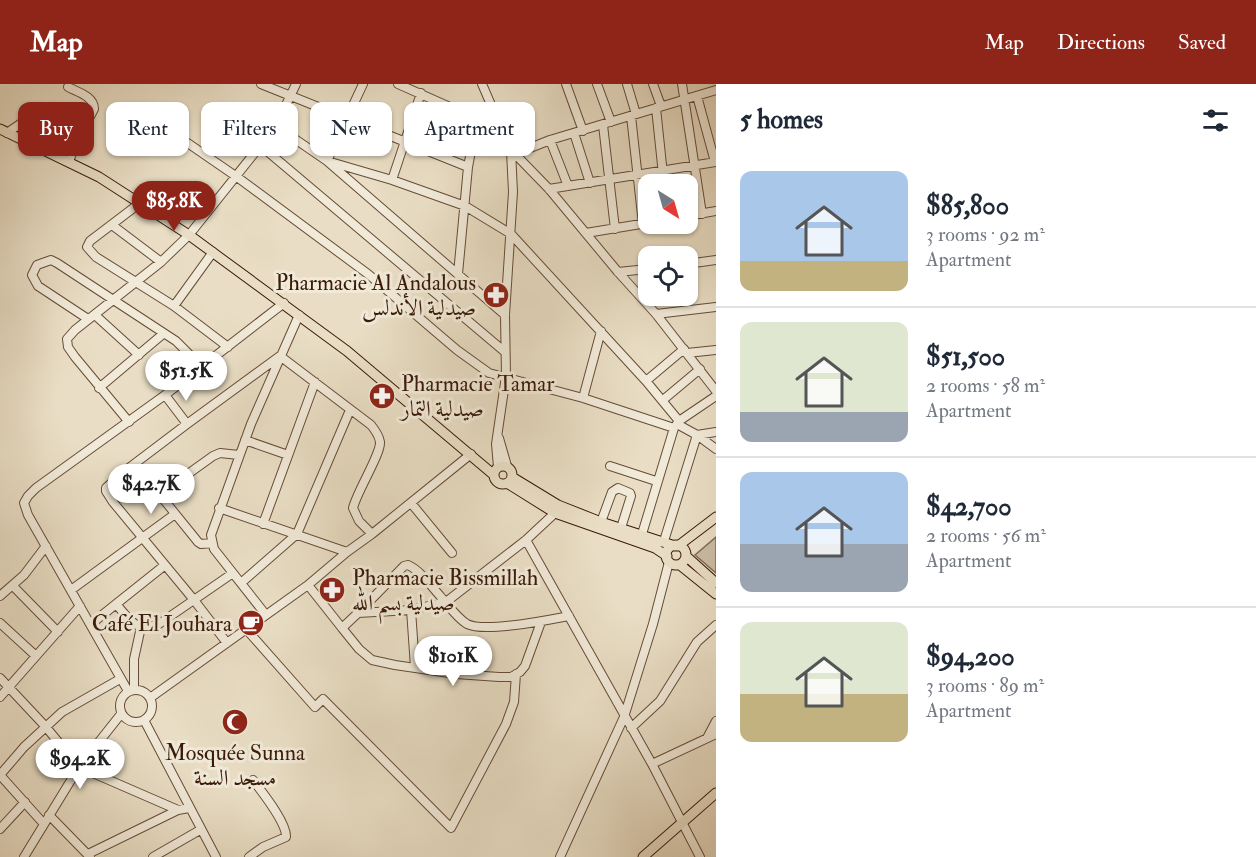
<!DOCTYPE html>
<html lang="en">
<head>
<meta charset="utf-8">
<style>
  :root { --surface:#fff; --page:#f6f6f7; --text:#1f2937; --muted:#747a83; --line:#e0e1e3; --accent:#8f2418 }
  body { margin:0; font-family:"IM FELL Double Pica",Amiri,serif; background:var(--page); color:var(--text); height:100vh; display:flex; flex-direction:column; font-size:22px; white-space:nowrap }
  * { box-sizing:border-box; margin:0 }
  p { font-size:20px; color:var(--muted) }
  .icon { flex:none; width:33px; height:33px; fill:none; stroke:currentColor; stroke-width:2; stroke-linecap:round; stroke-linejoin:round }
  .map { position:relative; flex:1; overflow:hidden }
  .side { display:flex; flex-direction:column; background:var(--surface); width:540px }
  .side>* { flex:none }
  .guide { position:absolute; left:18px; top:18px; width:570px; height:54px; display:flex; gap:12px }
  .needle { width:39px; rotate:143deg }
  .tools { position:absolute; left:638px; top:90px; display:grid; gap:12px }
  .tools a { display:grid; place-items:center; width:60px; height:60px; border-radius:12px; background:var(--surface); box-shadow:0 2px 4px #0004; font-size:30px }
  .price { position:absolute; translate:-50% -51px; padding:0 14px; border-radius:21px; background:#fff; color:#222; font-size:20px; line-height:39px; filter:drop-shadow(0 2px 3px #0008) }
  .price::after { content:''; position:absolute; left:50%; top:36px; width:18px; height:14px; margin-left:-9px; background:inherit; clip-path:polygon(0 0,100% 0,50% 100%) }
  .price.selected { background:var(--accent); color:#fff }
  ul { padding:0; list-style:none }
  li { display:flex; align-items:center; gap:18px; height:150px; padding:0 24px }
  li+li { border-top:2px solid var(--line) }
  li span { display:grid; place-items:center; flex:none; width:168px; height:120px; border-radius:12px; color:#555 }
  li>.icon { margin-inline-start:auto }
  span .icon { width:72px; height:72px; fill:#fffc; stroke-width:1 }
  li b { font-size:26px }
  h2 { display:flex; justify-content:space-between; align-items:center; height:72px; padding:0 24px; font-size:26px }
  .tag { padding:0 21px; border-radius:12px; background:var(--surface); box-shadow:0 2px 4px #0004; font-size:21px; line-height:54px }
  .tag.selected { background:var(--accent); color:#fff }
  header { display:flex; align-items:center; gap:36px; box-sizing:border-box; height:84px; padding:0 30px; background:var(--accent); color:#fff }
  header strong { font-size:28px }
  nav { display:flex; gap:33px; margin-inline-start:auto; font-size:21px }
  main { display:flex; flex:1; min-height:0 }
  .map>svg:first-child { display:block }
</style>
</head>
<body>
<header>
<strong>Map</strong>
<nav><a>Map</a><a>Directions</a><a>Saved</a></nav>
</header>
<main>
<div class="map">
<svg width="716" height="773" viewBox="0 0 716 773">
  <rect width="100%" height="100%" fill="#e9dec5"/>
  <filter id="stains"><feTurbulence type="fractalNoise" baseFrequency=".00333" numOctaves="4"/><feColorMatrix values="0 0 0 0 .2 0 0 0 0 .09 0 0 0 0 .02 0 0 0 .5 -.17"/></filter>
  <radialGradient id="worn" r=".72"><stop offset=".6" stop-color="#630" stop-opacity="0"/><stop offset="1" stop-color="#630" stop-opacity=".3"/></radialGradient>
  <path fill="#cbbda5" stroke="#826c56" stroke-width="1.5" d="M716 453V489L695 471Z"/>
  <g fill="none" stroke-linecap="round" stroke-linejoin="round">
    <defs>
      <path id="minor" d="M261 0 468 83
        M363 0 327 77 392 96 465 122 511 150 646 297 679 337
        M398 0 477 35 515 70 549 105 618 188 656 230 716 307
        M482 0 511 67 513 108 505 231 506 292 496 360 498 383
        M566 0 583 47
        M597 0 611 38
        M627 0 636 30
        M653 0 661 22
        M682 0 702 130
        M68 3C77 8 94 12 94 25L75 60
        M697 12 715 78
        M656 24 664 100
        M147 31 237 93 368 190 457 266 489 289 583 314 674 344
        M631 32 643 140
        M603 41 615 145
        M276 42 327 77 505 231
        M7 49 26 36 33 34 74 57 75 60 69 78
        M574 49 590 99
        M550 56 568 102
        M261 62 505 268
        M515 70 550 56 716 6
        M392 96 421 9
        M549 105 716 78
        M140 119 90 157 87 163 96 173 174 222 228 263
        M687 132 716 127
        M112 141 161 178
        M586 149 647 139
        M687 180 716 176
        M618 188 648 185
        M458 190 468 83 477 35
        M174 222 213 168
        M656 230 716 223
        M95 231 139 271
        M88 235 38 202 32 191 37 181 51 176 57 179 176 257 202 283
        M687 269 716 266
        M646 297 684 265
        M99 304 163 250
        M165 311 187 340
        M583 314 601 247
        M663 316 700 285
        M129 338 75 273 68 263 67 255 75 246 161 178 189 151 276 42 296 0
        M677 340 697 351 716 365
        M499 354 507 382
        M245 356 288 371
        M135 380 198 458 201 460 212 459
        M610 382 656 397
        M160 410 213 372 220 369 239 371
        M411 419 452 469
        M219 424 347 468
        M601 438 612 408 618 404 630 409 631 412 621 444
        M263 440 315 298
        M642 450 674 344 679 337 716 312
        M526 456 652 680 700 773
        M664 457 697 351 716 348
        M241 499 297 450 350 326
        M308 501 342 544 358 529 411 526 446 518 526 456 555 429
        M13 502 58 548
        M71 506 175 430
        M0 512 24 491 46 462
        M116 520C130 536 136 549 159 540L233 489
        M411 526 415 583
        M358 529 404 482 408 481C421 487 431 502 441 513 449 522 457 534 467 540 485 549 548 536 569 532
        M266 531 214 465 211 451 251 340 299 231
        M0 539 36 572
        M91 540 165 481
        M342 544 359 565 372 576 395 581 456 590 499 593H511L520 588 525 582 541 538
        M246 545 315 623 323 615 451 744 506 640 514 618 516 590
        M227 559 194 516 113 418 106 407V404L121 390 187 340 280 272 371 341C375 346 379 351 380 358 381 370 357 407 353 424L359 437 372 450
        M0 594 45 642 79 683 178 726 189 724
        M134 605V575L141 543
        M120 622a16 16 0 1 1 32 0a16 16 0 1 1-32 0Z
        M128 607 28 431 24 419 28 412 36 404 165 311 284 219
        M0 613 80 522
        M150 614 308 501 347 468 372 450 471 370
        M144 636 216 773
        M631 644 660 617 697 558 716 541
        M707 654 716 637
        M652 680 716 650
        M0 691 24 663 62 628 120 595
        M0 691 44 740
        M49 731 90 773
        M0 745 25 718
        M88 770 178 726
        M24 773 79 683 121 630
        M153 773 200 746
        M249 773 263 763 286 753C287 739 262 708 253 696
        M560 773 624 633 653 540 669 478"/>
      <path id="major" d="M0 45 99 93 189 151 347 267 494 391
        M494 391a9 9 0 1 1 18 0a9 9 0 1 1-18 0Z
        M512 393 558 421 601 438 675 462
        M507 399 555 429 655 464 667 472
        M666 471a10 10 0 1 1 20 0a10 10 0 1 1-20 0Z
        M678 462 716 433
        M686 472 716 499
        M680 481 716 510
        M643 773 716 709"/>
    </defs>
    <use href="#minor" stroke="#664b37" stroke-width="10"/>
    <use href="#major" stroke="#3a1a08" stroke-width="11"/>
    <use href="#minor" stroke="#f1ead9" stroke-width="8"/>
    <use href="#major" stroke="#e9dec5" stroke-width="9"/>
  </g>
  <defs>
    <symbol id="pharmacy-disc" viewBox="-11 -11 22 22"><circle r="9.5" fill="#8f2418" stroke="#f1ead9"/><path d="M-2-6h4v4h4v4h-4v4h-4v-4h-4v-4h4Z" fill="#fff"/></symbol>
    <symbol id="cafe-disc" viewBox="-11 -11 22 22"><circle r="9.5" fill="#8f2418" stroke="#f1ead9"/><path d="M-5.5-4.5H6V0H3Q3 3.5 0 3.5H-2.5Q-5.5 3.5-5.5 0ZM3-3.2v2h1.7v-2ZM-6 4.5H4V6H-6Z" fill="#fff"/></symbol>
    <symbol id="mosque-disc" viewBox="-11 -11 22 22"><circle r="9.5" fill="#8f2418" stroke="#f1ead9"/><path d="M3.5-4.9A6 6 0 1 0 3.5 4.9A5 5 0 1 1 3.5-4.9Z" fill="#fff"/></symbol>
  </defs>
  <g fill-rule="evenodd">
    <use href="#pharmacy-disc" x="481" y="196" width="30" height="30"/>
    <use href="#pharmacy-disc" x="367" y="297" width="30" height="30"/>
    <use href="#pharmacy-disc" x="317" y="491" width="30" height="30"/>
    <use href="#cafe-disc" x="236" y="524" width="30" height="30"/>
    <use href="#mosque-disc" x="220" y="623" width="30" height="30"/>
  </g>
  <g text-anchor="middle" stroke-width="6" stroke-linejoin="round" paint-order="stroke">
    <g font-size="22" fill="#3a1a08" stroke="#f1ead9" text-anchor="end">
      <text x="476" y="206">Pharmacie Al Andalous<tspan x="476" dy="25">صيدلية الأندلس</tspan></text>
      <text x="401" y="307" text-anchor="start">Pharmacie Tamar<tspan x="401" dy="25">صيدلية التمار</tspan></text>
      <text x="352" y="501" text-anchor="start">Pharmacie Bissmillah<tspan x="352" dy="25">صيدلية بسم الله</tspan></text>
      <text x="232" y="547">Café El Jouhara</text>
      <text x="235" y="676" text-anchor="middle">Mosquée Sunna<tspan x="235" dy="25">مسجد السنة</tspan></text>
    </g>
  </g>
  <rect width="100%" height="100%" filter="url(#stains)"/>
  <rect width="100%" height="100%" fill="url(#worn)"/>
</svg>
<div class="tools">
<a><svg class="needle" viewBox="-14 -14 28 28"><path d="M0-13l5 13h-10z" fill="#e53935"/><path d="M0 13l5-13h-10z" fill="#747a83"/></svg></a>
<a><svg class="icon" aria-label="locate" viewBox="0 0 24 24"><circle cx="12" cy="12" r="6"/><path d="M12 2v4M12 18v4M2 12h4M18 12h4"/></svg></a>
</div>
<b class="price selected" style="left:174px;top:148px">$85.8K</b>
<b class="price" style="left:186px;top:318px">$51.5K</b>
<b class="price" style="left:151px;top:431px">$42.7K</b>
<b class="price" style="left:453px;top:603px">$101K</b>
<b class="price" style="left:80px;top:706px">$94.2K</b>
<div class="guide">
<a class="tag selected">Buy</a>
<a class="tag">Rent</a>
<a class="tag">Filters</a>
<a class="tag">New</a>
<a class="tag">Apartment</a>
</div>
</div>
<section class="side">
<h2>5 homes<svg class="icon" aria-label="filters" viewBox="0 0 24 24"><path d="M4 7h16M4 17h16"/><circle cx="9" cy="7" r="2"/><circle cx="15" cy="17" r="2"/></svg></h2>
<ul>
<li><span style="background:linear-gradient(#a9c7e8 75%,#c2b280 0)"><svg class="icon" aria-label="home" viewBox="0 0 24 24"><path d="M3 11l9-7 9 7M6 9v11h12V9"/></svg></span><div><b>$85,800</b><p>3 rooms · 92 m²</p><p>Apartment</p></div></li>
<li><span style="background:linear-gradient(#dfe7d0 75%,#9aa5b1 0)"><svg class="icon" aria-label="home" viewBox="0 0 24 24"><path d="M3 11l9-7 9 7M6 9v11h12V9"/></svg></span><div><b>$51,500</b><p>2 rooms · 58 m²</p><p>Apartment</p></div></li>
<li><span style="background:linear-gradient(#a9c7e8 60%,#9aa5b1 0)"><svg class="icon" aria-label="home" viewBox="0 0 24 24"><path d="M3 11l9-7 9 7M6 9v11h12V9"/></svg></span><div><b>$42,700</b><p>2 rooms · 56 m²</p><p>Apartment</p></div></li>
<li><span style="background:linear-gradient(#dfe7d0 60%,#c2b280 0)"><svg class="icon" aria-label="home" viewBox="0 0 24 24"><path d="M3 11l9-7 9 7M6 9v11h12V9"/></svg></span><div><b>$94,200</b><p>3 rooms · 89 m²</p><p>Apartment</p></div></li>
</ul>
</section>
</main>
</body>
</html>
